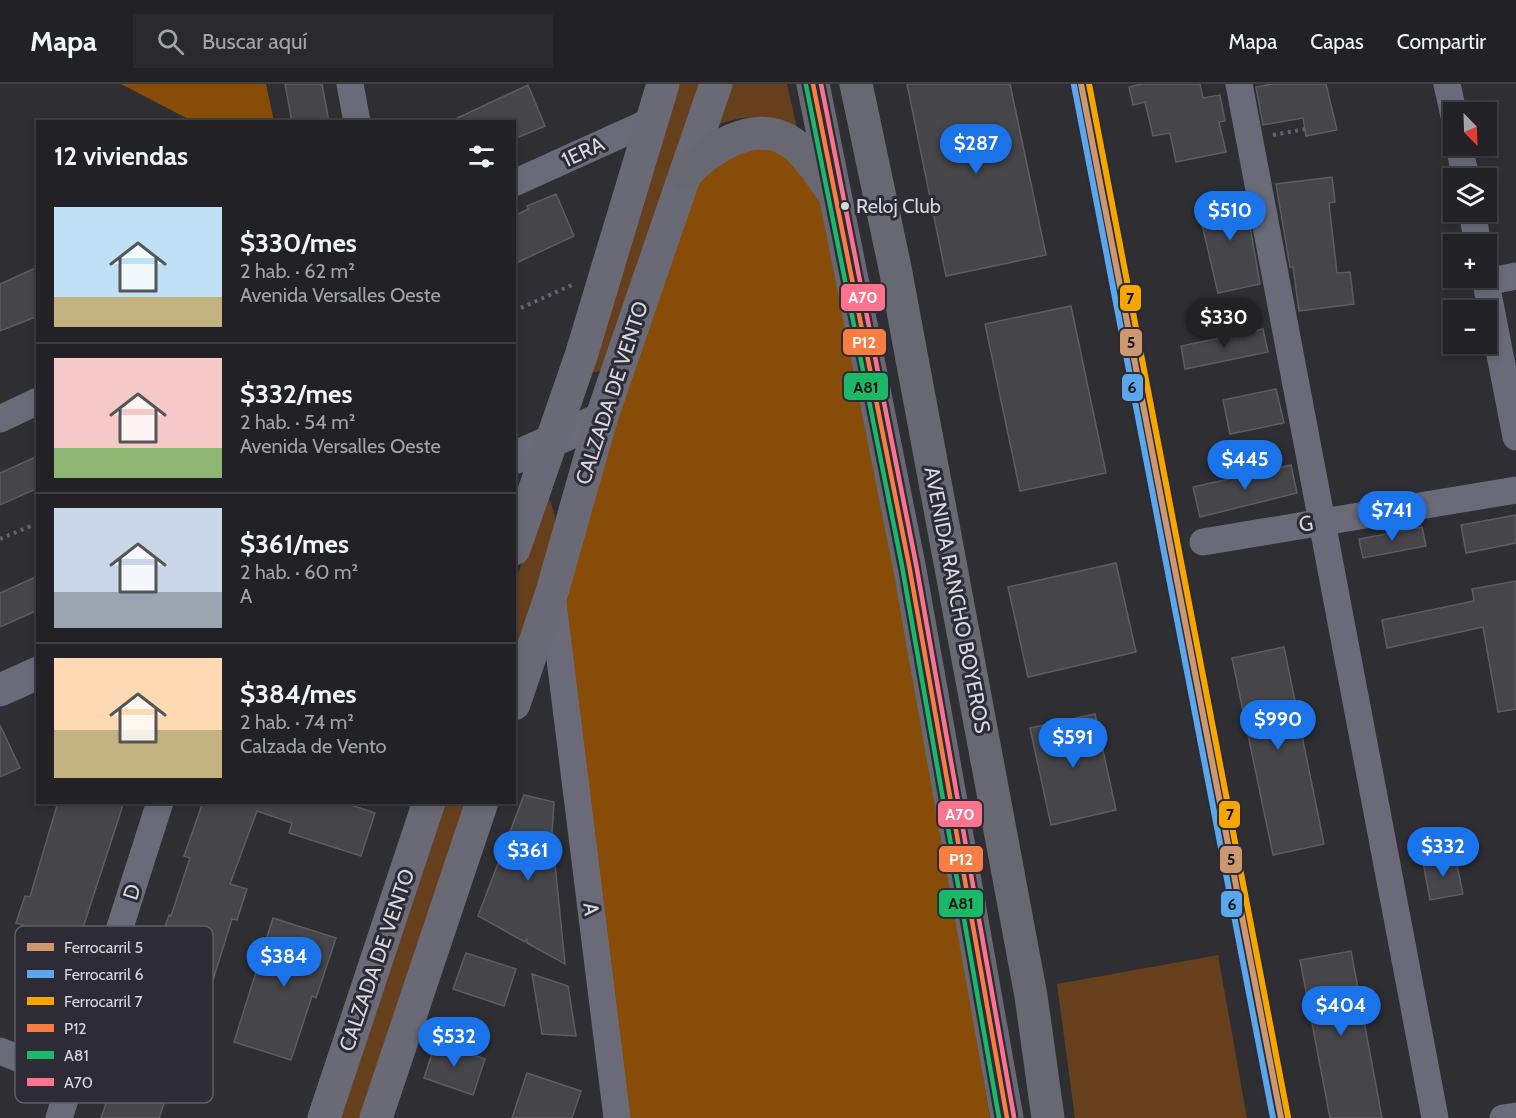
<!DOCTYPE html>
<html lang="es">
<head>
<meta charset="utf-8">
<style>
  :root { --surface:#222226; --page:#2a2a2e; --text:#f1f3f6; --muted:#a2a4a7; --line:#3f3f43; --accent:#1a73e8 }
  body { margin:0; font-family:Cabin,sans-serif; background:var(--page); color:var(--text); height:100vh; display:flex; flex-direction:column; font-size:22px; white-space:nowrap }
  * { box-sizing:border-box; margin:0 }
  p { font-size:20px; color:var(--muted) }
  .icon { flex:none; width:33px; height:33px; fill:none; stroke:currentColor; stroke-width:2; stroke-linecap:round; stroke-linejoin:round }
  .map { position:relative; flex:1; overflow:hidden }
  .sheet { position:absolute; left:36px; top:36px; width:480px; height:684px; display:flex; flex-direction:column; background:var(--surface); border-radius:0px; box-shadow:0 3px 9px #0003,0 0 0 2px var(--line) }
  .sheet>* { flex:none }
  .needle { width:39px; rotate:157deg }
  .tools { position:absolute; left:1443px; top:18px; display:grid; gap:12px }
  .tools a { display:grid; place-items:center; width:54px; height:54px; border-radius:0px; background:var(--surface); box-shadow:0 3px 9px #0003,0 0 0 2px var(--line); font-size:30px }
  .price { position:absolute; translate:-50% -51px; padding:0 14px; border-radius:21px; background:var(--accent); color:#fff; font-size:20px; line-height:39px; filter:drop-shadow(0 2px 3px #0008) }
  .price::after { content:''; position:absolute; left:50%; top:36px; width:18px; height:14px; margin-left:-9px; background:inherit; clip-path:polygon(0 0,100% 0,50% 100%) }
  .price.active { background:#222; color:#fff }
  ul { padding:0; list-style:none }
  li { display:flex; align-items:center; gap:18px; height:150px; padding:0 18px }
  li+li { border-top:2px solid var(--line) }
  li span { display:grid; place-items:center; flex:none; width:168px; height:120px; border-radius:0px; color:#555 }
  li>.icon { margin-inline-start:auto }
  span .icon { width:72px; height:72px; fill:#fffc; stroke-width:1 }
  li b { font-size:26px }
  h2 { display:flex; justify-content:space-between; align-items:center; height:72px; padding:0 18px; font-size:26px }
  header { display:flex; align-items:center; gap:36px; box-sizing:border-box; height:84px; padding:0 30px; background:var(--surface); border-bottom:2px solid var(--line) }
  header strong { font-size:28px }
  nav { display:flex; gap:33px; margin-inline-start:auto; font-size:21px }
  .search { width:420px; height:54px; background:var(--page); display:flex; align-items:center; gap:15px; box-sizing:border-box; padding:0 21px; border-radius:0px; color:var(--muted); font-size:22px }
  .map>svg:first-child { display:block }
</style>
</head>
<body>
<header>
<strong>Mapa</strong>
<div class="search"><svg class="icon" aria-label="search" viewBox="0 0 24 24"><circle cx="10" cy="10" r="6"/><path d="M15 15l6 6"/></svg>Buscar aquí</div>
<nav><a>Mapa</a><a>Capas</a><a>Compartir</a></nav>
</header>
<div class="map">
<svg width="1516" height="1034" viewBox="0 0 1516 1034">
  <rect width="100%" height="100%" fill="#2e2e33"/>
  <path fill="#66401d" d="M673 0H701L604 284 597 288H591Z
    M727 0H787L797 44C762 30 748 30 712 42Z
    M546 405 555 432 554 456 515 577V499Z
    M438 719H468L364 1034H328Z
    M1218 871 1247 1034H1075L1057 900Z"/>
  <path fill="#874c07" d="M121 0H266L274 37H192Z
    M780 53 837 115 990 1034H617L552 508 685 90Z"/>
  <path fill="#45454a" stroke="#5d5d62" stroke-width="1.5" d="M285 0H322L329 38H292Z
    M907 0H1010L1046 171 946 192Z
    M1142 0H1200L1203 14 1220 11 1225 37 1219 38 1226 68 1176 78 1170 49 1153 52 1145 18 1133 21 1129 3Z
    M1272 0H1326L1337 46 1306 52 1303 34 1263 41 1256 3Z
    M528 1 545 42 514 55V38H449Z
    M1332 93 1335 118 1329 119 1337 189 1350 188 1354 220 1299 227 1293 183H1290L1276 100Z
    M1244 109 1260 200 1218 209 1197 119Z
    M556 110 574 152 514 180V128L516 131 528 125 527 122Z
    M38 183V232L0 247V200Z
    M1071 222 1106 389 1020 407 985 240Z
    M1263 245 1268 268 1185 285 1181 262Z
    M1276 305 1284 339 1230 350 1223 316Z
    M38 372V404L0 421V389Z
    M1291 381 1297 409 1200 433 1193 403Z
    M1516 431V459L1466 469 1461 441Z
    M1422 443 1426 462 1363 474 1359 455Z
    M1116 479 1136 568 1028 593 1008 503Z
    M38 492V526L0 543V509Z
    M1516 497V625L1498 628 1483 543 1387 564 1382 536 1474 517 1472 505Z
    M1284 563 1324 760 1273 771 1232 574Z
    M1095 630 1116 726 1051 741 1030 644Z
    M0 641 20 684 0 693Z
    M524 711 554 718 552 750 565 880 527 859V854L525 858 478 832Z
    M58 718H124L78 859 16 839 25 812 30 813Z
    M203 718H342L375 729 361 772 289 749 292 739 257 727 230 800 247 805 237 836 232 835 199 941 192 939 159 1034H101L123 969 118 967 131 930 134 931 169 831 171 832 190 774 184 772Z
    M1455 771 1463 810 1430 816 1423 778Z
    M273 834 336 854 316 914 312 912 291 976 234 958Z
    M1351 867 1382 1034H1330L1300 876Z
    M466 869 516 885 504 922 453 905Z
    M532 890 568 902 576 952 542 950Z
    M436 958 485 975 473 1011 424 994Z
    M527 989 581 1007 572 1034H512Z"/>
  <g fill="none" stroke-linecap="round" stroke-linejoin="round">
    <path stroke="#64646e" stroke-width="4" stroke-dasharray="3 4.5" stroke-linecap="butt" d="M1273 51 1305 45
      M514 227 574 200
      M0 455 38 439"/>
    <path stroke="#6b6a79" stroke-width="27" d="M350 0 357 38
      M1239 0 1435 1034
      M1447 0 1454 32
      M1459 62 1466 94
      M514 99 651 37
      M1472 128 1478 160
      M1485 194 1516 353
      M1486 198 1516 192
      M0 335 38 317
      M1203 458 1516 406
      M552 511 617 1034
      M0 967 72 996
      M59 1034 160 718
      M1503 1034 1516 1032"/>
    <path stroke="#6b6a79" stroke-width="33" d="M514 374 601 335
      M0 606 38 589"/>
    <path stroke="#6a6a76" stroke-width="33" d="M514 465 581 272 663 0
      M514 620 552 508 601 335 716 0
      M324 1034 429 718
      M376 1034 482 718"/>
    <path stroke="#686872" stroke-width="33" d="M813 0 909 481 1007 1034
      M856 0 895 184 1031 912 1048 1034
      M685 90C709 65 753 35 789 57 804 65 822 93 832 107"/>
    <defs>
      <path id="bus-1" d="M813 0 909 481 1007 1034"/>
      <path id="bus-2" d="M806 1 902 482 999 1034"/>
      <path id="bus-3" d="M821 0 916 480 1014 1033"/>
    </defs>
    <use href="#bus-1" stroke="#2c2b36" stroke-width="9"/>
    <use href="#bus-2" stroke="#2c2b36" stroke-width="9"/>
    <use href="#bus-3" stroke="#2c2b36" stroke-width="9"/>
    <use href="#bus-1" stroke="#f77d43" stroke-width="4.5"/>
    <use href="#bus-2" stroke="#1ab867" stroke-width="4.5"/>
    <use href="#bus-3" stroke="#fc738d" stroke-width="4.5"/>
    <defs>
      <path id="rail-1" d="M1081 0 1281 1034"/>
      <path id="rail-2" d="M1074 1 1273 1034"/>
      <path id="rail-3" d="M1089 0 1288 1033"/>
    </defs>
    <use href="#rail-1" stroke="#2c2b36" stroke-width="10"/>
    <use href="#rail-2" stroke="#2c2b36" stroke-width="10"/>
    <use href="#rail-3" stroke="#2c2b36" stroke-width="10"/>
    <use href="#rail-1" stroke="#cd976f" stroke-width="6"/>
    <use href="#rail-2" stroke="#5aa8eb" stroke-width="6"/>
    <use href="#rail-3" stroke="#f7a600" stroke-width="6"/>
  </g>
  <circle fill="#d7d7de" stroke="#2c2b36" stroke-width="2" cx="845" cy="122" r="5"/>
  <g text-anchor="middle" stroke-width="6" stroke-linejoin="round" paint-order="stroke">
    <g font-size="20" fill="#d7d7de" stroke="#2c2b36" text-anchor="start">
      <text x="856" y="129">Reloj Club</text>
    </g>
    <g font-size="21" fill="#d7d7de" stroke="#2c2b36">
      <text transform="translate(583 68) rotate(-25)" y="7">1ERA</text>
      <text transform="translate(612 309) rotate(-72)" y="7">CALZADA DE VENTO</text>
      <text transform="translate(1306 440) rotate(-10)" y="7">G</text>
      <text transform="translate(957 516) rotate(79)" y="7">AVENIDA RANCHO BOYEROS</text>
      <text transform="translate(132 808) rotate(-73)" y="7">D</text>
      <text transform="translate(591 825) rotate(83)" y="7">A</text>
      <text transform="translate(377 876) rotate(-71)" y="7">CALZADA DE VENTO</text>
    </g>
  </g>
  <rect x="15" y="842" width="198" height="177" rx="9" fill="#2c2b36" stroke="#5f5f68" stroke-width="1.5"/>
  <rect x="27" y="859" width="27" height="8" fill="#cd976f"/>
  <rect x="27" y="886" width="27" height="8" fill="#5aa8eb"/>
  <rect x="27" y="913" width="27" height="8" fill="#f7a600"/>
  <rect x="27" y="940" width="27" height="8" fill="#f77d43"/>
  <rect x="27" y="967" width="27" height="8" fill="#1ab867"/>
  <rect x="27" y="994" width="27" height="8" fill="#fc738d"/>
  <g font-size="16" fill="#d7d7de">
    <text x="64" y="869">Ferrocarril 5</text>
    <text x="64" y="896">Ferrocarril 6</text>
    <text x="64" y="923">Ferrocarril 7</text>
    <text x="64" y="950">P12</text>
    <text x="64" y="977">A81</text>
    <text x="64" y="1004">A70</text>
  </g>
  <g stroke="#2c2b36" stroke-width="2">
    <rect x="840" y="199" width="46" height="29" rx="6" fill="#fc738d"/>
    <rect x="1119" y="200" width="23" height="28" rx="6" fill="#f7a600"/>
    <rect x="842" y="244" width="45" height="28" rx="6" fill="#f77d43"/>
    <rect x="1119" y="244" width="24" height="29" rx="6" fill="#cd976f"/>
    <rect x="843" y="288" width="46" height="29" rx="6" fill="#1ab867"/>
    <rect x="1121" y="289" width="23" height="29" rx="6" fill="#5aa8eb"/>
    <rect x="937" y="716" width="46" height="28" rx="6" fill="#fc738d"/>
    <rect x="1218" y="716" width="23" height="29" rx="6" fill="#f7a600"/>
    <rect x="938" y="761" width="46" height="28" rx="6" fill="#f77d43"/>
    <rect x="1219" y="761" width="24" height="29" rx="6" fill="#cd976f"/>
    <rect x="938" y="805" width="46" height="29" rx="6" fill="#1ab867"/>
    <rect x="1220" y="806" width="23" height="28" rx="6" fill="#5aa8eb"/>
  </g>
  <g font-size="16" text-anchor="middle" font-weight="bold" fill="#fff">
    <text x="863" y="219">A70</text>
    <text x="864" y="264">P12</text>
    <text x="960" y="736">A70</text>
    <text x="961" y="781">P12</text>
  </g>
  <g font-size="16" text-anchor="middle" font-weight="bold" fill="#111">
    <text x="1130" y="220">7</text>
    <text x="1131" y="264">5</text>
    <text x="866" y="309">A81</text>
    <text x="1132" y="309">6</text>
    <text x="1230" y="736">7</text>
    <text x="1231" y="781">5</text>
    <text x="961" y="825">A81</text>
    <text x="1232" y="826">6</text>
  </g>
</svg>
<div class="tools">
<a><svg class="needle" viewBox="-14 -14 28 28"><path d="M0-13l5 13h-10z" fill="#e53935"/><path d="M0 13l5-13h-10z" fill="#a2a4a7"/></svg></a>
<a><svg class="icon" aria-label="layers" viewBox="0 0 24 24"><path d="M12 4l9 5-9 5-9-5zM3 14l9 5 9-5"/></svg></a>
<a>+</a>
<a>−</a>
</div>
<b class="price" style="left:976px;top:91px">$287</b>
<b class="price" style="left:1230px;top:158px">$510</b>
<b class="price active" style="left:1224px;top:265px">$330</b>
<b class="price" style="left:1245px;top:407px">$445</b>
<b class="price" style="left:1392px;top:458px">$741</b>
<b class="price" style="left:1278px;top:667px">$990</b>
<b class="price" style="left:1073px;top:685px">$591</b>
<b class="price" style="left:1443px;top:794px">$332</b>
<b class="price" style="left:528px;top:798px">$361</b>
<b class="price" style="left:284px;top:904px">$384</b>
<b class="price" style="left:1341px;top:953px">$404</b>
<b class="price" style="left:454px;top:984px">$532</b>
<section class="sheet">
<h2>12 viviendas<svg class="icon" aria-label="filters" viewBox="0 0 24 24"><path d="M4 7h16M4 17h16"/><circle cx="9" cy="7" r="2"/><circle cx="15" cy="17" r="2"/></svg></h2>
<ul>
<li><span style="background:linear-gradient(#bfe0f5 75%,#c2b280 0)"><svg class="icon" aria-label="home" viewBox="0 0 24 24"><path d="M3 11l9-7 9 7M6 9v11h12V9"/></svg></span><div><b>$330/mes</b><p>2 hab. · 62 m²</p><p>Avenida Versalles Oeste</p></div></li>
<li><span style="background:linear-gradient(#f6c9c9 75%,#8fb573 0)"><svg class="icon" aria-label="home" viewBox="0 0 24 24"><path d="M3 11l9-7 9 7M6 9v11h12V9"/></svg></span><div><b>$332/mes</b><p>2 hab. · 54 m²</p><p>Avenida Versalles Oeste</p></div></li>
<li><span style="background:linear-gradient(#c9d6e8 70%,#9aa5b1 0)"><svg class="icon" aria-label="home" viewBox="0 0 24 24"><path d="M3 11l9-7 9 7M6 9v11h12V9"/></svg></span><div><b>$361/mes</b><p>2 hab. · 60 m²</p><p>A</p></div></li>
<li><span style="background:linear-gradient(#ffd9b3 60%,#c2b280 0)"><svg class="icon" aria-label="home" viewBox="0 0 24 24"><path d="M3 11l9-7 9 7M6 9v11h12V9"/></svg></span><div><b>$384/mes</b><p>2 hab. · 74 m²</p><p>Calzada de Vento</p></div></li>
</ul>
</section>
</div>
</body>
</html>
